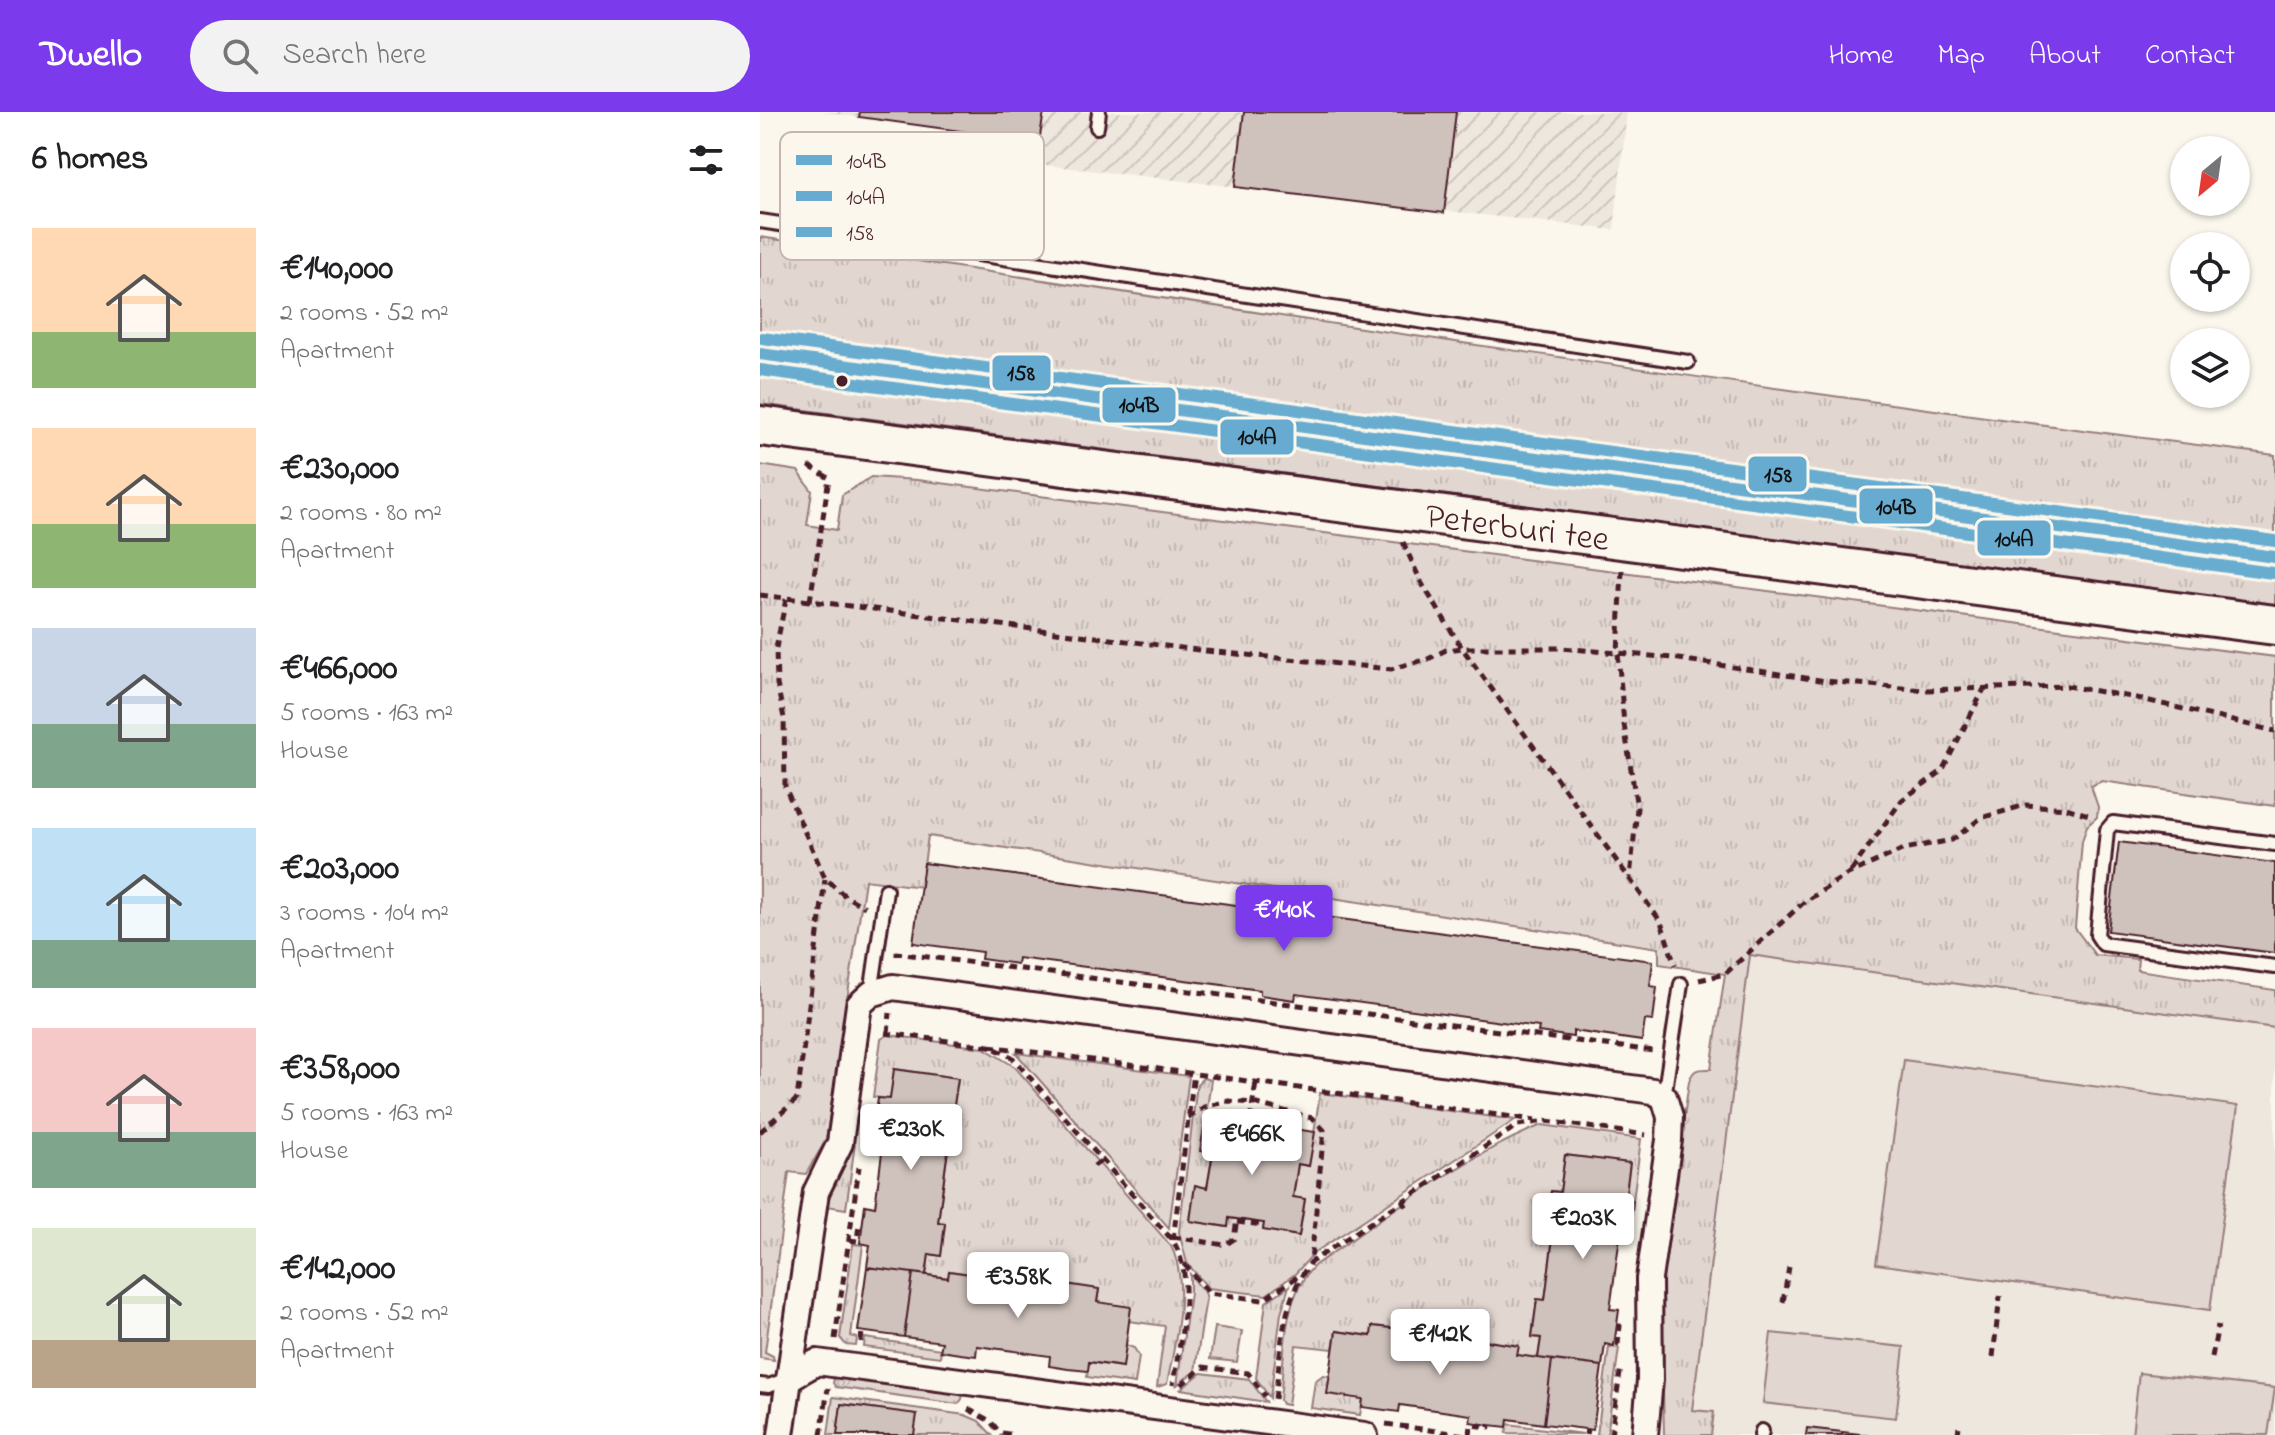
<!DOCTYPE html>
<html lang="en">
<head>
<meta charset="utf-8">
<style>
  :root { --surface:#fff; --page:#f2f2f2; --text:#202124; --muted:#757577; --accent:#7c3aed }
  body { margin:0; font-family:"Indie Flower",sans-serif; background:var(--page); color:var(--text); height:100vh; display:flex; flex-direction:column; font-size:30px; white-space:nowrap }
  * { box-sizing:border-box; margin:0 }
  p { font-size:26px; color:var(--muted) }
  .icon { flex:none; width:44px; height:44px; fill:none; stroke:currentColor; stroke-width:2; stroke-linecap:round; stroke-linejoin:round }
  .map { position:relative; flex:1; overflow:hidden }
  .sheet { display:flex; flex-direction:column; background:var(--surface); width:760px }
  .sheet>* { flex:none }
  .needle { width:52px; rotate:209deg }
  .buttons { position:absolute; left:1410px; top:24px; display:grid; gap:16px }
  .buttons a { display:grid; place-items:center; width:80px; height:80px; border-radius:50%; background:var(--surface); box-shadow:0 2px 6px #0004; font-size:40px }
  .price { position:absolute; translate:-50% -68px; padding:0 18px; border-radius:8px; background:#fff; color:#222; font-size:26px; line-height:52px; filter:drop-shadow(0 2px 4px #0008) }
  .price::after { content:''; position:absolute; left:50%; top:48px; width:24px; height:18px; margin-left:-12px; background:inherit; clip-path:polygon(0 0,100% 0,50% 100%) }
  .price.current { background:var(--accent); color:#fff }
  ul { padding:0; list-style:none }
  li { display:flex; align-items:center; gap:24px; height:200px; padding:0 32px }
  li span { display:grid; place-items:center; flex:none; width:224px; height:160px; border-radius:0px; color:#555 }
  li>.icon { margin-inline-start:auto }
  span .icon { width:96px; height:96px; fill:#fffc; stroke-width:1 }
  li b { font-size:34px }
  h2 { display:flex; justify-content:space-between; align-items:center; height:96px; padding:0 32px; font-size:34px }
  header { display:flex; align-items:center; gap:48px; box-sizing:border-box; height:112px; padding:0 40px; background:var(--accent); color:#fff }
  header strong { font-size:38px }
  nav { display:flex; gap:44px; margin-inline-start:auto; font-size:28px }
  .search { width:560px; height:72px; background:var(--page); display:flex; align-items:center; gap:20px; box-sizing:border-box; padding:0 28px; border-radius:44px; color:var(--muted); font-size:30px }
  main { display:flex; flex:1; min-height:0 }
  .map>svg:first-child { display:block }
</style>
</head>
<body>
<header>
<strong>Dwello</strong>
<div class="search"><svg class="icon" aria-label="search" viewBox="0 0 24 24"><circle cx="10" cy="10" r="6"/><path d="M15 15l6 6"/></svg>Search here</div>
<nav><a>Home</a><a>Map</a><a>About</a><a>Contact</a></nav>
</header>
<main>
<section class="sheet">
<h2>6 homes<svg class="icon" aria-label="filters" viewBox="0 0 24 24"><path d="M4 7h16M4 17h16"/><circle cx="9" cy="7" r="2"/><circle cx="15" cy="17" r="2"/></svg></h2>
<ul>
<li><span style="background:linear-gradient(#ffd9b3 65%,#8fb573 0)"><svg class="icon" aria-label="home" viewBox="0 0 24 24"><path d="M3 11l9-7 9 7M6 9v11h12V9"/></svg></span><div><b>€140,000</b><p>2 rooms · 52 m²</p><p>Apartment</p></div></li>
<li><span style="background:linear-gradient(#ffd9b3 60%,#8fb573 0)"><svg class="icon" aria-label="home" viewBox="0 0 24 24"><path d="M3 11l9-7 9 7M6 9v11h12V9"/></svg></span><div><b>€230,000</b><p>2 rooms · 80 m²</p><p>Apartment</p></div></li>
<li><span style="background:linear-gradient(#c9d6e8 60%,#7fa58c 0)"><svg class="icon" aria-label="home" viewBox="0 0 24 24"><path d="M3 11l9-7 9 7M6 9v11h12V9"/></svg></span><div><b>€466,000</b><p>5 rooms · 163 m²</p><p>House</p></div></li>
<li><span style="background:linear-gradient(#bfe0f5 70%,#7fa58c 0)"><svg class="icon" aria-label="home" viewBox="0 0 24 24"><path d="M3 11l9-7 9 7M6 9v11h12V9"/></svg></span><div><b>€203,000</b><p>3 rooms · 104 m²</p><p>Apartment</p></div></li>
<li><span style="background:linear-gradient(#f6c9c9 65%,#7fa58c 0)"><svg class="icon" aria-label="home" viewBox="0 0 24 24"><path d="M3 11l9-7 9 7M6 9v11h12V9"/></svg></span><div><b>€358,000</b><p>5 rooms · 163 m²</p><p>House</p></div></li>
<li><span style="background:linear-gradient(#dfe7d0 70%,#b9a48a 0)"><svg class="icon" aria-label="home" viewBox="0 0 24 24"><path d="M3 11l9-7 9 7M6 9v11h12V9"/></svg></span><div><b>€142,000</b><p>2 rooms · 52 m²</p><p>Apartment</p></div></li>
</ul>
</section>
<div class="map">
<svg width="1515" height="1323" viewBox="0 0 1515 1323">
  <defs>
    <pattern id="industrial-furrows" width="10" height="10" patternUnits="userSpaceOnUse" patternTransform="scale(2)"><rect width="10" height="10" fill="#eee7de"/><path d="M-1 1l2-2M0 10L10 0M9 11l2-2" fill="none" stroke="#cec6bf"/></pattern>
    <pattern id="grass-tufts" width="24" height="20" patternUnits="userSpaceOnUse" patternTransform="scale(2)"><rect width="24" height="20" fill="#e2d7d0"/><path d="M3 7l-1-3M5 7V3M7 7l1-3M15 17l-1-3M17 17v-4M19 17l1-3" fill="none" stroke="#c3b8b3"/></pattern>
  </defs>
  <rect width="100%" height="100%" fill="#fbf7ec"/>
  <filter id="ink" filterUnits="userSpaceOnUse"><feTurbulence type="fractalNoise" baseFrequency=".0125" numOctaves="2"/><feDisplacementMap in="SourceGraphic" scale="16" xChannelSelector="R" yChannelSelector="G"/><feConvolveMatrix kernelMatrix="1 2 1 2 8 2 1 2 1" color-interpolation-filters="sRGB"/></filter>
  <g filter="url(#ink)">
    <path fill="#eee7de" d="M990 842 1515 916V1323H951L953 1300 932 1298Z"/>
    <path fill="url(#industrial-furrows)" d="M62 0H867L854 118 276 52 279 30Z"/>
    <path fill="url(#grass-tufts)" stroke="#967b7e" stroke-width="2" d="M0 125C504 202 1009 279 1515 343V429L0 225Z
      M0 264 1515 466V493L0 292Z
      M0 353 38 359 52 379 47 413 77 418 82 383 111 365 157 368 1515 545V694L1342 669 1331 674 1338 695 1337 705 1327 714 1322 729 1315 816 1335 843 1378 847 1377 858 1515 878V916L990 843 932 1298 954 1300 951 1323H904L902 1236 903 1158 929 969C934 956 938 957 951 957L965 862 899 852V836L168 724 161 775 105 768 66 1028 46 1062 29 1060 5 1240 13 1244 14 1248 0 1246Z
      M128 923 224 936 255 955 411 1134C430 1172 415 1231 407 1272L397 1275 405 1214 369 1209 337 1190 339 1177 299 1172 297 1181 231 1171V1165L190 1159 188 1166 166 1163 169 1142 181 1143 185 1112 178 1110 188 1037H195L200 1002 193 1000 198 966 135 957 130 987 113 985 121 927Z
      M256 941 429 964 409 1116Z
      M443 966 451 968 441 1039 453 1041 447 1076 435 1074 430 1109 467 1115 469 1106 504 1111 503 1118 539 1124 545 1087 533 1085 538 1052 549 1054 560 981 755 1008 554 1141 535 1162 506 1183 448 1176 427 1151 419 1120 437 972Z
      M782 1013 881 1027 873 1089 865 1088 869 1051 805 1043 800 1080 791 1079 786 1116 794 1117 785 1188 777 1187 772 1224 781 1226 778 1246 757 1243 758 1233 721 1228 719 1238 649 1229 650 1218 613 1214 611 1224 576 1219 573 1237 536 1233 528 1293 522 1292 520 1288C525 1245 521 1186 555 1153 628 1103 700 1046 782 1013Z
      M95 1031 86 1097 67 1094 69 1086Z
      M93 1132 103 1133 91 1224 97 1226 96 1234 86 1233 80 1226Z
      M430 1162 446 1183V1186L435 1259 417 1273 430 1181Z
      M529 1174 521 1201 510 1286 496 1266 506 1190Z
      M105 1226 181 1237 180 1245 104 1235Z
      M366 1233 374 1236 379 1244 375 1272 327 1265 329 1250 362 1255Z
      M849 1235 859 1236 847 1323H837Z
      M441 1261 489 1267 506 1290 421 1277Z
      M75 1262 203 1281 202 1287 198 1292 76 1275 73 1271Z
      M563 1263 570 1264 568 1282 603 1287 600 1303 551 1296 555 1269Z
      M73 1285 205 1303 219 1309 232 1323H154L156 1302 82 1292 77 1323H68Z
      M748 1312 823 1322 746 1321Z"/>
    <path fill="#e2d7d0" stroke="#967b7e" stroke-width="2" d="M1144 948 1478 994 1450 1198 1116 1152Z
      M455 1215 482 1219 477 1250 450 1247Z
      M1011 1221 1144 1235 1136 1306 1003 1291Z
      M1379 1261 1515 1276 1508 1323H1372Z"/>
    <path fill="#cfc2bc" stroke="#4a1f2b" stroke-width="2" d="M100 0H284L279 30 99 5Z
      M484 0H696L684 101 475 75Z
      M1359 730 1515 751V841L1348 819Z
      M164 751 893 849 890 874 897 875 893 909 885 908 882 929 813 919V925L778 920 779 915 536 882 535 888 500 883V878L258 846 257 852 221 847 222 840 153 831Z
      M134 957 198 966 193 1000 200 1001 195 1038 188 1037 178 1110 185 1111 181 1144 169 1142 166 1163 107 1155 110 1133 100 1131 105 1093 115 1095 124 1025 113 1024 118 986 130 987Z
      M446 1004 483 1010 481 1022 511 1026 513 1014 555 1020 549 1054 538 1052 533 1085 545 1087 539 1124 503 1118 504 1111 469 1106 468 1115 430 1109 435 1073 447 1076 453 1041 440 1039Z
      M805 1043 870 1051 865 1088 873 1089 869 1126 860 1124 850 1197 859 1198 854 1234 845 1232 842 1254 778 1246 781 1226 772 1225 777 1187 785 1188 794 1117 786 1116 791 1079 800 1080Z
      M107 1155 153 1161 144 1225 98 1219Z
      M189 1159 232 1165 231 1171 297 1181 299 1171 339 1177 337 1190 371 1195 363 1255 329 1250 328 1259 308 1257 289 1254 290 1244 217 1234 216 1244 200 1242 180 1239 182 1230 144 1225 153 1161 188 1166Z
      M612 1214 650 1218 649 1229 719 1238 721 1228 759 1234 757 1243 792 1248 784 1312 748 1307 747 1315 729 1313 710 1310 711 1303 640 1293 639 1300 602 1295 603 1287 567 1282 576 1219 611 1224Z
      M792 1248 842 1254 833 1318 784 1312Z
      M81 1292 157 1302 154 1323H77Z
      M1047 1316 1109 1323H1046Z"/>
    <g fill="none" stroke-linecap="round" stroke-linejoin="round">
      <defs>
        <path id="service" d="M337 15 339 0
          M0 109 928 250
          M1515 732 1353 711 1347 718 1337 823 1343 832 1515 855
          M111 882 126 778
          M904 985 921 872
          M0 1273 9 1274 29 1266
          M1001 1323 1002 1319"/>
        <path id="minor" d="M29 1266 57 1250 605 1323
          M21 1323 56 1080 80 1031 99 893 111 882 133 875 893 979 904 985 910 1005 909 1028 889 1167 890 1268 885 1323"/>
        <g id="trunk">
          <path d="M0 242 1515 445"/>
          <path id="s1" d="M0 314 1515 513"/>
        </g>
      </defs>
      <use href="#service" stroke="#4a1f2b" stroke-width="18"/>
      <use href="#minor" stroke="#4a1f2b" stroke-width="30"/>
      <use href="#trunk" stroke="#4a1f2b" stroke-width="44"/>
      <path stroke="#4a1f2b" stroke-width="5" stroke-dasharray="8 6" stroke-linecap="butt" d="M49 354 69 366 50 489 446 539 631 557 668 547 686 538 702 536H801L912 546 1066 569 1164 578 1307 574 1377 586 1515 619
        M643 430 661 470 702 536 901 810 915 853
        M862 458 858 541 864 612 877 696 870 766
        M0 483 50 489
        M26 487 16 536 17 572 24 606 25 675 65 766 85 784 105 795
        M1091 759 1142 688 1182 659 1224 577
        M137 844V841L893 939
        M939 868 965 862 1043 791 1086 763 1144 737 1192 728 1221 706 1266 693 1306 696 1332 704
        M125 921 229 934 252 945 413 1129C437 1168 419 1229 413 1273
        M128 921 130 901
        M229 934 775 1008
        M428 1006 444 995 468 989 493 991 552 1006 564 1018 551 1149
        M0 1020 37 987 65 767
        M108 1020H111L113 1003 116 1004
        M488 1022 496 970
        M334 1054 342 1048
        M642 1088 648 1097
        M477 1110 503 1113
        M413 1125 465 1133 474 1127 477 1107
        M89 1128 97 1129 99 1112 102 1113
        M413 1128 434 961
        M424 1152 449 1181 503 1188 537 1165
        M1023 1190 1029 1155
        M857 1214H860L858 1232H864
        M75 1227 99 1055
        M101 1230 102 1219
        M1233 1245 1240 1184
        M1452 1245 1458 1213
        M421 1273 443 1255 488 1261 505 1284
        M515 1287C521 1240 521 1188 551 1150L758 1013 786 1009 886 1023
        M208 1297 230 1309 242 1323
        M626 1312 705 1323
        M242 1321 255 1323
        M61 1323 68 1276
        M710 1323 711 1313 729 1315V1313
        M826 1323 827 1317
        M851 1323 861 1254
        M1198 1323 1199 1313"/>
      <use href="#service" stroke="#fbf7ec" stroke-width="12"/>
      <use href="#minor" stroke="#fbf7ec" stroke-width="24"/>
      <use href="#trunk" stroke="#fbf7ec" stroke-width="38"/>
      <defs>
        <path id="bus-1" d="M0 242 1515 445"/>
        <path id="bus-2" d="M0 258 1513 461"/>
        <path id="bus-3" d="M2 226 1515 429"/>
      </defs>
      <use href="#bus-1" stroke="#fbf7ec" stroke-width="18"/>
      <use href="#bus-2" stroke="#fbf7ec" stroke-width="18"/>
      <use href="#bus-3" stroke="#fbf7ec" stroke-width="18"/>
      <use href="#bus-1" stroke="#67acd0" stroke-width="12"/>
      <use href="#bus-2" stroke="#67acd0" stroke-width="12"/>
      <use href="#bus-3" stroke="#67acd0" stroke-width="12"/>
    </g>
  </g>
  <circle fill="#4a1f2b" stroke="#fbf7ec" stroke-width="3" cx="82" cy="269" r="7"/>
  <g text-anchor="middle" stroke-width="6" stroke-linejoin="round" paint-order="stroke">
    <g font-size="36" fill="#4a1f2b" stroke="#fbf7ec">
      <text dy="13" stroke="none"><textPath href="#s1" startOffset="764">Peterburi tee</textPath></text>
    </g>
  </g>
  <rect x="20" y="20" width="264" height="128" rx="12" fill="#fbf7ec" stroke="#c6b6b2" stroke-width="2"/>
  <rect x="36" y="43" width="36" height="10" fill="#67acd0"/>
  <rect x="36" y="79" width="36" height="10" fill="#67acd0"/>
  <rect x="36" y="115" width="36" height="10" fill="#67acd0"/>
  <g font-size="22" fill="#4a1f2b">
    <text x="86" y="56">104B</text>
    <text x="86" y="92">104A</text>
    <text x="86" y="128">158</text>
  </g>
  <g stroke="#fbf7ec" stroke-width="3">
    <rect x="231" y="242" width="61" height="38" rx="8" fill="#67acd0"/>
    <rect x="341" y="274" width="76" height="38" rx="8" fill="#67acd0"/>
    <rect x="459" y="306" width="76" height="38" rx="8" fill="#67acd0"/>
    <rect x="987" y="343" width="61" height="38" rx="8" fill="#67acd0"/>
    <rect x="1098" y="375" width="76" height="38" rx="8" fill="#67acd0"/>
    <rect x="1216" y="407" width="76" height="38" rx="8" fill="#67acd0"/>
  </g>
  <g font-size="22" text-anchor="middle" font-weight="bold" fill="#111">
    <text x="261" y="268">158</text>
    <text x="379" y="300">104B</text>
    <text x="497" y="332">104A</text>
    <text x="1018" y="370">158</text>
    <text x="1136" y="402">104B</text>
    <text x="1254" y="434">104A</text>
  </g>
</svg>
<div class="buttons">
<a><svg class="needle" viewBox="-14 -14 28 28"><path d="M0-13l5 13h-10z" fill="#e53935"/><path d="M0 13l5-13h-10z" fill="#757577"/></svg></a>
<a><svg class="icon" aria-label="locate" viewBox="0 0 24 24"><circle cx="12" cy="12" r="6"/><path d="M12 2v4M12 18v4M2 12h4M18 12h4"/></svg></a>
<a><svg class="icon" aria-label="layers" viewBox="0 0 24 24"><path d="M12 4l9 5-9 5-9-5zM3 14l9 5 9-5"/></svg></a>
</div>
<b class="price current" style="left:524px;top:841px">€140K</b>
<b class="price" style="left:151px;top:1060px">€230K</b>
<b class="price" style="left:492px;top:1065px">€466K</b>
<b class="price" style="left:823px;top:1149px">€203K</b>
<b class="price" style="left:258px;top:1208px">€358K</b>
<b class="price" style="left:680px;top:1265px">€142K</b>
</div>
</main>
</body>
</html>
